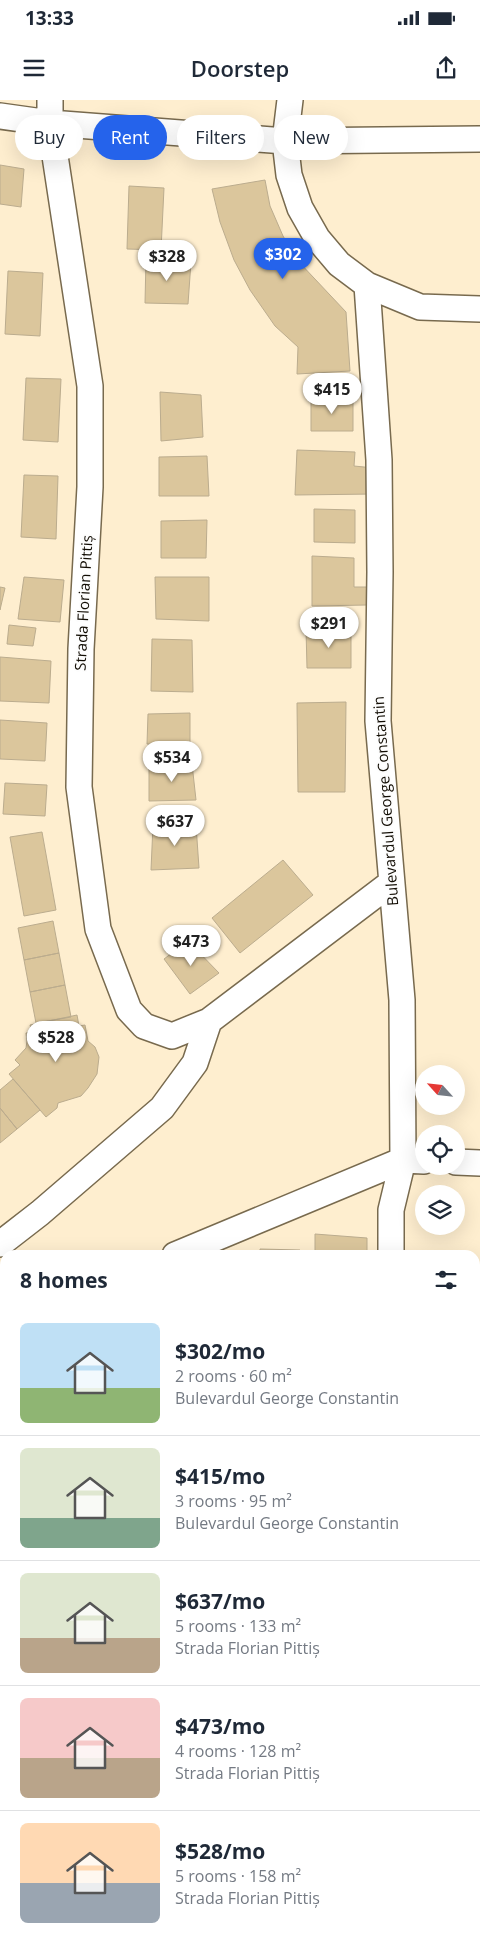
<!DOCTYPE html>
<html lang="en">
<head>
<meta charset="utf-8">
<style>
  :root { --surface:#fff; --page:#f6f6f7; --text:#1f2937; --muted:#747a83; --line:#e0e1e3; --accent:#2563eb }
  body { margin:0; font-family:"Open Sans",sans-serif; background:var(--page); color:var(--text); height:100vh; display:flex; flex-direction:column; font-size:19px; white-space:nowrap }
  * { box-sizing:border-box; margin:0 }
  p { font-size:16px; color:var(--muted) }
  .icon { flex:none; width:28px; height:28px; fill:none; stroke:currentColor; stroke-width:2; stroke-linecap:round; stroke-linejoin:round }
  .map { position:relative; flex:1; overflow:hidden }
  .drawer { position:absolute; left:0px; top:1150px; width:480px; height:695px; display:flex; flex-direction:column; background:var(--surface); border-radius:15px 15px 0 0; box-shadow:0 5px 20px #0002 }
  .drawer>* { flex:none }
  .top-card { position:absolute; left:15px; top:15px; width:450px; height:45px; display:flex; gap:10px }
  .needle { width:32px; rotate:297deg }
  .fabs { position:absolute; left:415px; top:965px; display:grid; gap:10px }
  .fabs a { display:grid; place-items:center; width:50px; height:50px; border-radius:50%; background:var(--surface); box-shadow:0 5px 20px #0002; font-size:25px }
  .price { position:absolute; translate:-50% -42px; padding:0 11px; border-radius:18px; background:#fff; color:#222; font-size:16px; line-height:32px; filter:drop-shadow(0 1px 2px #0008) }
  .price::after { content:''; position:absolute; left:50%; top:30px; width:15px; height:11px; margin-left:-8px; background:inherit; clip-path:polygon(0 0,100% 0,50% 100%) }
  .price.current { background:var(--accent); color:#fff }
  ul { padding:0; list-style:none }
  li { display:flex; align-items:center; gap:15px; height:125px; padding:0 20px }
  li+li { border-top:1px solid var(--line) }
  li span { display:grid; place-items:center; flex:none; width:140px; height:100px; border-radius:8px; color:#555 }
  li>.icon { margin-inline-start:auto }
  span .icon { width:60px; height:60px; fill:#fffc; stroke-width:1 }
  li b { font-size:21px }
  h2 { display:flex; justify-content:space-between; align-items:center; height:60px; padding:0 20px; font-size:21px }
  .pill { padding:0 18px; border-radius:22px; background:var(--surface); box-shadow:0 5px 20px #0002; font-size:18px; line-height:45px }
  .pill.current { background:var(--accent); color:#fff }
  .status { display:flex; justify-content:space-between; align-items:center; height:35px; padding:0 25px; background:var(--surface); direction:ltr }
  .status svg { height:14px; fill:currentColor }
  header { display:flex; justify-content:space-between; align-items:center; height:65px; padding:0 20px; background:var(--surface); font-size:22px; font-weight:600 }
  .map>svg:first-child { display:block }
</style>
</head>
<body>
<div class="status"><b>13:33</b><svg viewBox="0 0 49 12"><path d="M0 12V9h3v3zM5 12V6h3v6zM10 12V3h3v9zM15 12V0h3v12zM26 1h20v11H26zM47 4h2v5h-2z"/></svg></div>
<header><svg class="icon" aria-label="menu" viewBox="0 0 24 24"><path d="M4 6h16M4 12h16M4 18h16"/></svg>Doorstep<svg class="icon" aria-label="share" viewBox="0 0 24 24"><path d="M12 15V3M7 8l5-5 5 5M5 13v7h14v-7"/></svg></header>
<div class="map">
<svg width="480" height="1845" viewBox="0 0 480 1845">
  <rect width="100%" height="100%" fill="#feeecf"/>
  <path fill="#dbc69c" stroke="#bbac8e" d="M0 65 24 69 21 107 0 104Z
    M265 80 270 106 283 136 298 161 346 212 350 271 297 274 298 247 275 226 250 190 234 160 220 122 212 89Z
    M129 86 164 88 161 150 127 149Z
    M146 159 191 162 188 204 145 203Z
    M8 171 43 173 40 236 5 234Z
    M26 278 61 279 58 342 23 340Z
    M160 292 201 295 203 337 161 341Z
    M311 298 353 299V331H311Z
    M297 350 355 352 354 366 374 368V394L295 395Z
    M207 356 209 396H159V357Z
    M24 375 58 376 56 439 21 437Z
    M314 409 355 410V443L314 442Z
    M207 420 206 458H161V421Z
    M312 456 354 458V487H368L367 505 312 506Z
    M24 477 64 480 60 522 18 519Z
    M155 477H209V521L156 519Z
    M0 487 5 488 0 510Z
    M9 525 36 528 33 546 7 544Z
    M306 529 351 530V568H307Z
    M152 539 192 540 193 592 151 591Z
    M0 557 51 561 49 603 0 601Z
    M346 602 345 692H298L297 603Z
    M190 613V646L147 644 148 614Z
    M0 620 47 623 45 661 0 659Z
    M192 664 196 700 149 701V665Z
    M5 683 47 685 45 716 3 714Z
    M153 725H196L199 768 151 770Z
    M42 732 56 810 24 816 10 737Z
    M283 760 313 795 240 853 212 818Z
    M53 821 59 853 24 860 18 828Z
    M188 841 219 873 190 894 164 859Z
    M59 853 65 885 30 892 24 860Z
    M65 885 71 917 36 923 30 892Z
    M77 915 79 926 85 925 88 941 95 947 99 957 97 974 88 988 81 996 58 1003 57 1008 46 1017 9 974 20 965 15 960 26 948 27 941 26 933 32 932 30 925Z
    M13 979 40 1010 17 1029 0 1008V990Z
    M0 1008 17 1029 0 1043Z
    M315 1134 367 1138V1155H315Z
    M260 1149 300 1150V1155H260Z
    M0 1254H5V1307H0Z
    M5 1462V1481L1 1480Z
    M0 1590 5 1591V1643L0 1642Z
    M0 1824 5 1825 1 1845H0Z
    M218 1840H260V1842Z
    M281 1840H323V1845H281Z
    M342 1840H378V1845H342Z"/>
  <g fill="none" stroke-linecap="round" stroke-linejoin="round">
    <defs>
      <path id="minor" d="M50 0V23L90 286V387L81 549 79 687 98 829 129 910 144 926 172 936 209 921
        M290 0 285 41 289 75 300 108 317 138 339 164 367 185 420 207 480 209
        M0 16 50 23 285 41 480 39
        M367 185 379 360 380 472 378 621 402 900 403 1060 391 1110V1155
        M456 1062 480 1063
        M0 1144 40 1113 162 1008 195 963 209 921 391 783
        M175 1155 403 1060 424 1061
        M0 1205 5 1204
        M0 1689 5 1690
        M475 1750H480
        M400 1840V1845
        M44 1845 45 1840"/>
    </defs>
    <use href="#minor" stroke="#786a4e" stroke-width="28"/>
    <use href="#minor" stroke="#fff" stroke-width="25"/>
  </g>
  <g text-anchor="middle" stroke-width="4" stroke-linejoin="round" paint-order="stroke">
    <g font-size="15" fill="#110c03" stroke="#fdfdfd">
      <text transform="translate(84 503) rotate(-87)" y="5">Strada Florian Pittiș</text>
      <text transform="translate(386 701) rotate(-94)" y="5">Bulevardul George Constantin</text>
    </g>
  </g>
</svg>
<div class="fabs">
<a><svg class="needle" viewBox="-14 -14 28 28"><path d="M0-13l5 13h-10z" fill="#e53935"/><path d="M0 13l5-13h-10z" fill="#747a83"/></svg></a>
<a><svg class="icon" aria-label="locate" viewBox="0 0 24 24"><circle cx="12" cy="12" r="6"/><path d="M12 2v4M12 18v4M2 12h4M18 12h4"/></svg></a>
<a><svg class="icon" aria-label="layers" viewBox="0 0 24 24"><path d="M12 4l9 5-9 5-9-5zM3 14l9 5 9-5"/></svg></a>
</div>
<b class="price current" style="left:283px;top:180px">$302</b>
<b class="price" style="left:167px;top:182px">$328</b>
<b class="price" style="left:332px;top:315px">$415</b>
<b class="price" style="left:329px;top:549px">$291</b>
<b class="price" style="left:172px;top:683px">$534</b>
<b class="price" style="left:175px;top:747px">$637</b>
<b class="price" style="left:191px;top:867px">$473</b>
<b class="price" style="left:56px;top:963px">$528</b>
<div class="top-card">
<a class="pill">Buy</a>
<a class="pill current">Rent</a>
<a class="pill">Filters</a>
<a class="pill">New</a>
</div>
<section class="drawer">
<h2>8 homes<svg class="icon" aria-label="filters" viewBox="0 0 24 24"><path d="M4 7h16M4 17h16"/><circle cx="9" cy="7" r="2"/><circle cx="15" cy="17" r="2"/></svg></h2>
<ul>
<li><span style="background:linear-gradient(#bfe0f5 65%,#8fb573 0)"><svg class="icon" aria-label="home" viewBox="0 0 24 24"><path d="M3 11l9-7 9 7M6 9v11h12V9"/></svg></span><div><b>$302/mo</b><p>2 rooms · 60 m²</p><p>Bulevardul George Constantin</p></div></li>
<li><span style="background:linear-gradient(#dfe7d0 70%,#7fa58c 0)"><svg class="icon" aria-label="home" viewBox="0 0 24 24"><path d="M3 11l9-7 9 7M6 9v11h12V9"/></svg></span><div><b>$415/mo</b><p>3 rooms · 95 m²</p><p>Bulevardul George Constantin</p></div></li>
<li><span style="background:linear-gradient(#dfe7d0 65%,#b9a48a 0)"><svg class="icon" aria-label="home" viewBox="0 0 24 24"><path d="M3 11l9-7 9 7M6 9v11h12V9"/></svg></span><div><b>$637/mo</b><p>5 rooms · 133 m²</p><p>Strada Florian Pittiș</p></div></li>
<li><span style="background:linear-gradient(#f6c9c9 60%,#b9a48a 0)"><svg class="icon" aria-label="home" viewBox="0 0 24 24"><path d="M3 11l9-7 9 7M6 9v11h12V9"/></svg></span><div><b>$473/mo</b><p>4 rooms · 128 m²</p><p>Strada Florian Pittiș</p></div></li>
<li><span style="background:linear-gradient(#ffd9b3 60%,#9aa5b1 0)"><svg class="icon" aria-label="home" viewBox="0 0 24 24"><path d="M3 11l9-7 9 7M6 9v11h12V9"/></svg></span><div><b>$528/mo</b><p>5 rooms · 158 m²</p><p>Strada Florian Pittiș</p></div></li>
</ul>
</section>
</div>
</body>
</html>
